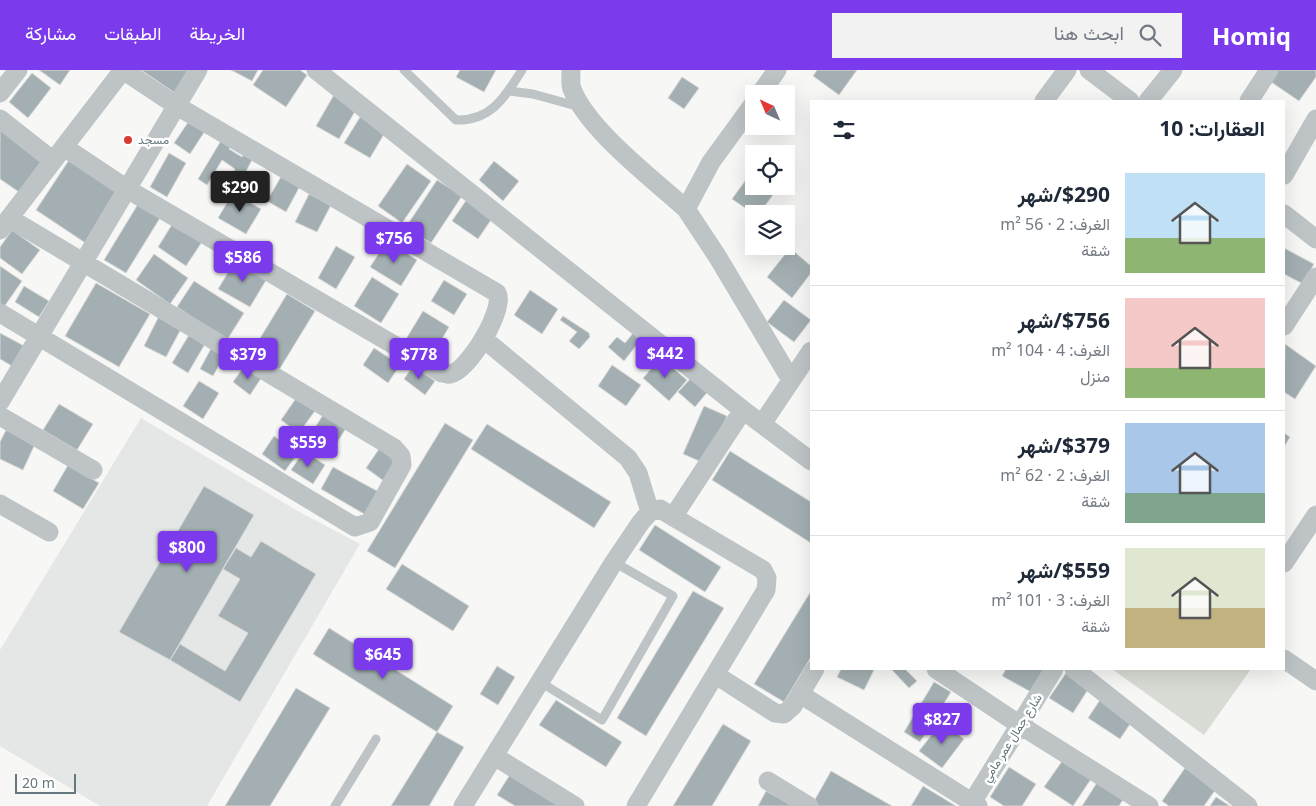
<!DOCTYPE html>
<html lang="ar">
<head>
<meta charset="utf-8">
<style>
  :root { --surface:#fff; --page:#f2f2f3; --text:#1f2937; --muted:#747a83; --line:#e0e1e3; --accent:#7c3aed }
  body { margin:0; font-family:"Noto Sans",Vazirmatn,sans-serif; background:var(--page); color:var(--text); direction:rtl; height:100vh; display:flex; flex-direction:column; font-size:19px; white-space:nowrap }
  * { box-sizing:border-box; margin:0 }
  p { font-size:16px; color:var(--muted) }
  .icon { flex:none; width:28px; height:28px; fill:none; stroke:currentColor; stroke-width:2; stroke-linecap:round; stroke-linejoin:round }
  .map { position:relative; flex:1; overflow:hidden; direction:ltr }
  .details { position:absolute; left:810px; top:30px; width:475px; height:570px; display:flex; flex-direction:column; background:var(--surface); border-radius:0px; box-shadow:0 5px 20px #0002; direction:rtl }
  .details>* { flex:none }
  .needle { width:32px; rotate:316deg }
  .controls { position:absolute; left:745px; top:15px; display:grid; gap:10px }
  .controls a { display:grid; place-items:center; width:50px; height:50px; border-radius:0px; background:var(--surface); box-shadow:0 5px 20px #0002; font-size:25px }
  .scale { position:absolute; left:15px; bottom:12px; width:61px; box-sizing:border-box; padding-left:5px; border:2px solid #64787e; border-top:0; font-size:14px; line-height:18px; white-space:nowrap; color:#64787e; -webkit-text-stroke:4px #fff; paint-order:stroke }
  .price { position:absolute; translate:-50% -42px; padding:0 11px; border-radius:5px; background:var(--accent); color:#fff; font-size:16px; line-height:32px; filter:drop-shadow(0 1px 2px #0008) }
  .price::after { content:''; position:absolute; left:50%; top:30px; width:15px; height:11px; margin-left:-8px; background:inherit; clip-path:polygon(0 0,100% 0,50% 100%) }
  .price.active { background:#222; color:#fff }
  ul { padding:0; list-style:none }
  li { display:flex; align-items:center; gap:15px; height:125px; padding:0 20px }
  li+li { border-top:1px solid var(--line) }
  li span { display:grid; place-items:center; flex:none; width:140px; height:100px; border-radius:0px; color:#555 }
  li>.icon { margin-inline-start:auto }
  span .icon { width:60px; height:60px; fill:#fffc; stroke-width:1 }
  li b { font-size:21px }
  h2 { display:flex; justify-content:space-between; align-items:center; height:60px; padding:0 20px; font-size:21px }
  header { display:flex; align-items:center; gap:30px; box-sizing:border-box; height:70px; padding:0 25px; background:var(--accent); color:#fff }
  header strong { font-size:24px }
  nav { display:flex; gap:28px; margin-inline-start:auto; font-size:18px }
  .search { width:350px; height:45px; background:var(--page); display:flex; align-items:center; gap:12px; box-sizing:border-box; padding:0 18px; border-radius:0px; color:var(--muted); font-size:19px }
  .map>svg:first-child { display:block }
</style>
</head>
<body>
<header>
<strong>Homiq</strong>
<div class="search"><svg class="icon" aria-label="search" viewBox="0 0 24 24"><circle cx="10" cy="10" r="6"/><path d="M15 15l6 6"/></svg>ابحث هنا</div>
<nav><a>الخريطة</a><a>الطبقات</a><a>مشاركة</a></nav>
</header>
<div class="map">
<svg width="1316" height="736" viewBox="0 0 1316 736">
  <rect width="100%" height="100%" fill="#f7f7f5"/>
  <path fill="#e5e7e6" d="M141 348 296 440 360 474 207 736H100L0 676V580Z"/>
  <path fill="#d8dcd4" d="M1112 599H1251L1204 665Z"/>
  <path fill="#a3afb2" stroke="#d9d9d7" d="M39 0H70L60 15Z
    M141 0H191L175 23Z
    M231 0H258L252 11Z
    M263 0H300L307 5 286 37 253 15Z
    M460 0H496L484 22 456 7Z
    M817 0H857L839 25 813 6Z
    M1275 0H1316V7L1299 31 1268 10Z
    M32 3 51 18 28 48 9 32Z
    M682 7 699 18 684 39 668 28Z
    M335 23 358 36 339 69 316 56Z
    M362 44 387 59 370 88 344 73Z
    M189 51 205 61 190 84 174 73Z
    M0 58 43 89 19 122 0 109Z
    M222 69 231 75 229 79 242 87 245 81 254 86 238 117 228 111 235 99 222 90 207 115 198 109Z
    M169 83 186 93 167 127 150 117Z
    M69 90 120 124 87 174 36 140Z
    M494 91 519 111 503 131 479 110Z
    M407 94 431 111 402 153 378 136Z
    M753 100 754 116 778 118 759 144H754L732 129Z
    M282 105 300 116 286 142 267 131Z
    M437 110 462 126 431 173 406 157Z
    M233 123 261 139 246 164 218 148Z
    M309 124 331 135 317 162 295 152Z
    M467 129 493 147 478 169 452 151Z
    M138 134 160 148 126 203 104 190Z
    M173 153 202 172 186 196 158 177Z
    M12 160 40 180 22 204 0 188V177Z
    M387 171 417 190 401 216 370 197Z
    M336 176 355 187 336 219 318 208Z
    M790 178 811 196V203L792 228 767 207Z
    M1284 178 1314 194 1303 214 1284 204Z
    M154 184 188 208 170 234 136 210Z
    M237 188 268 207 250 237 218 219Z
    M0 196 22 211 4 237 0 234Z
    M372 207 399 224 381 253 354 236Z
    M444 210 467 224 454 245 431 231Z
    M194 211 244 243 227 270 177 237Z
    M96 213 150 244 119 297 65 266Z
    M24 216 49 231 39 247 15 232Z
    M530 220 558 239 542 264 514 245Z
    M287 224 315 241 279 300 251 283Z
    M784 230 811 250 794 272 767 252Z
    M423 241 449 257 433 284 406 269Z
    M159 246 182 257 166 287 144 276Z
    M563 246 589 263 590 267 579 279 569 271 577 262 560 250Z
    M634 262 642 268 624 291 608 277 617 267 625 273Z
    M0 263 28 278 17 299 0 289Z
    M189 265 205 274 188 303 172 293Z
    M214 273 227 281 213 306 200 299Z
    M1285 274 1316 296 1295 329 1284 322Z
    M374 278 400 295 388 313 363 295Z
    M661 288 687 310 669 331 643 308Z
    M245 295 262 307 250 325 233 312Z
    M612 295 641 315 626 336 598 316Z
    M413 296 435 311 425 325 404 309Z
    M693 306 709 320 695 337 678 322Z
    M199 311 219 323 203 349 183 336Z
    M299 324 317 338 299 363 281 350Z
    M59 334 93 354 77 380 43 360Z
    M704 336 727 346 706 394 683 384Z
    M325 342 348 355 331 382 308 368Z
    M445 353 473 370 395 498 367 481Z
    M487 354 611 432 594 458 471 379Z
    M6 360 35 374 23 400 0 389V372Z
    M1284 363 1290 367 1284 377Z
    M274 366 298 383 285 401 262 384Z
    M379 379 398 392 384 411 366 398Z
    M304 381 325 395 313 414 291 400Z
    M730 381 811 432V473L712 410Z
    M68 395 99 413 83 439 53 421Z
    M333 397 379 422 366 445 321 419Z
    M204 416 254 445 170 590 119 562Z
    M655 455 721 497 705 522 639 480Z
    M261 471 316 504 240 632 170 590 180 574 225 601 248 563 218 546 240 509 223 499 236 478 251 487Z
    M402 494 469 536 453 561 386 519Z
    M693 521 724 538 646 666 617 648Z
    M811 521V587L784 632 754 614Z
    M329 558 453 636 437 662 313 584Z
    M497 596 515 607 498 635 480 624Z
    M841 599H872L874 600 864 620 837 607Z
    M893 599H905L917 611 909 618 892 600Z
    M1006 599H1044L1031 622 1002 606Z
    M1066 603 1089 618 1073 643 1049 628Z
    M934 612 951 622 920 672 904 662Z
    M296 618 330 638 270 736H225Z
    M1102 627 1134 648 1120 669 1088 648Z
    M556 630 622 672 606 697 539 655Z
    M942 652 964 669 942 698 919 681Z
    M723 654 751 671 712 736H673Z
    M437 662 464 677 429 736H391Z
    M1065 687 1093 706 1073 736 1044 717Z
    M1009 697 1036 714 1022 736H1004L990 727Z
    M1185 698 1216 719 1204 736H1169L1162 731Z
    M831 701 892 736H819L813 733Z
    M511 703 568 736H515L497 725Z
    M1098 711 1124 728 1119 736H1082Z
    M923 716 956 736H911Z
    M766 721 793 736H758Z
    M1216 727 1230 736H1210Z"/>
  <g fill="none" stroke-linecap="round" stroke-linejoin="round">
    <path stroke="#bec4c6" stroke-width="9" d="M404 0 456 50C491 51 505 27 522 0
      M509 21 533 24 580 37
      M540 612 602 650 673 526 614 492
      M335 736 376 669"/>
    <path stroke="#bec4c6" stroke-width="19" d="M316 0 743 340 811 391
      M571 0C571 6 570 14 572 19 588 60 653 109 686 139
      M1089 0 1130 31
      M0 23 18 0
      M760 24 777 0
      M1044 31 1067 0
      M1148 31 1173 0
      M1249 31 1269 0
      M754 33 711 92 686 139 717 186 791 310
      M0 49 52 90
      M64 77 127 119 442 303C444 303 449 305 450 304 468 302 506 238 497 223L177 36 123 0
      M1284 105 1316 49
      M1284 144 1316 169
      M0 160 123 0
      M0 243 355 457 370 452 402 395 401 386 394 378 9 148
      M1284 256 1316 207
      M485 270 628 388 638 403 650 442
      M0 332 198 0
      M0 346 93 400
      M762 354 811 281
      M0 434 49 462
      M673 447 743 340
      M1284 493 1316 445
      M1284 589 1316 611
      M936 599 1020 655 1149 736
      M1074 599 1248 736
      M716 605 775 643 784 644 793 636 815 599
      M800 624 978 736
      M494 686 575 736
      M768 711 809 736
      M463 736 614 492 641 452 650 442 660 439 763 500 767 508 766 520 636 736
      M970 736 1054 599"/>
  </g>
  <circle fill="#d83a34" stroke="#fff" stroke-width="2" cx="128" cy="70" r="5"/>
  <g text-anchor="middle" stroke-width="5" stroke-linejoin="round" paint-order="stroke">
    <g font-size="12" fill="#64787e" stroke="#fff" text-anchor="start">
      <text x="138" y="74">مسجد</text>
    </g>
    <g font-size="12" fill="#64787e" stroke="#fff">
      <text transform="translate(1012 668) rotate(-58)" y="4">شارع جمال عمر مامي</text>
    </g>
  </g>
</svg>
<div class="controls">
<a><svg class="needle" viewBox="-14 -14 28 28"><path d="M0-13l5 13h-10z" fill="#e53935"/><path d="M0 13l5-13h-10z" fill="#747a83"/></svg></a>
<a><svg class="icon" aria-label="locate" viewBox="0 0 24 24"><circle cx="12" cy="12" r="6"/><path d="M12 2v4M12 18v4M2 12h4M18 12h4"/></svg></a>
<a><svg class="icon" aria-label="layers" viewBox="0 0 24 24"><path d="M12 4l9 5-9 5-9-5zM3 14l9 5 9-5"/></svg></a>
</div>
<div class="scale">20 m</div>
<b class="price active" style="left:240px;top:143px">$290</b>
<b class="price" style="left:394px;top:194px">$756</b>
<b class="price" style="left:243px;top:213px">$586</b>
<b class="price" style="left:665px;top:309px">$442</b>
<b class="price" style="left:248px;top:310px">$379</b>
<b class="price" style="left:419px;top:310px">$778</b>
<b class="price" style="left:308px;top:398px">$559</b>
<b class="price" style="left:187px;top:503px">$800</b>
<b class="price" style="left:383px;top:610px">$645</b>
<b class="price" style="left:942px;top:675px">$827</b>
<section class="details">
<h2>العقارات: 10<svg class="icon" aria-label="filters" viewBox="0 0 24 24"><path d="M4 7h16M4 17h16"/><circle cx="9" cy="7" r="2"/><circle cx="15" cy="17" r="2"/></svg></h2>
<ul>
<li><span style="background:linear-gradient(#bfe0f5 65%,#8fb573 0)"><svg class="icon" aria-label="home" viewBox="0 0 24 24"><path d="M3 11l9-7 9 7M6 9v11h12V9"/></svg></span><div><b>$290/شهر</b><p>الغرف: 2 · 56 m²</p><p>شقة</p></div></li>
<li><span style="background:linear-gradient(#f6c9c9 70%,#8fb573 0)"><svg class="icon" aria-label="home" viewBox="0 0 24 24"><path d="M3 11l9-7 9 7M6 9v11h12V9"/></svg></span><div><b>$756/شهر</b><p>الغرف: 4 · 104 m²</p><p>منزل</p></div></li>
<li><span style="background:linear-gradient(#a9c7e8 70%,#7fa58c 0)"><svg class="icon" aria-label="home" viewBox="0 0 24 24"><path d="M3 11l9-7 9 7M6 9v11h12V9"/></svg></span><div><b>$379/شهر</b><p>الغرف: 2 · 62 m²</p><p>شقة</p></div></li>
<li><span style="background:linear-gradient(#dfe7d0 60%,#c2b280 0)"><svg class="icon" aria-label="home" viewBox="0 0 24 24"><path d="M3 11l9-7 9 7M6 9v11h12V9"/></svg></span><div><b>$559/شهر</b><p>الغرف: 3 · 101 m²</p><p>شقة</p></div></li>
</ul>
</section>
</div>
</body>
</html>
